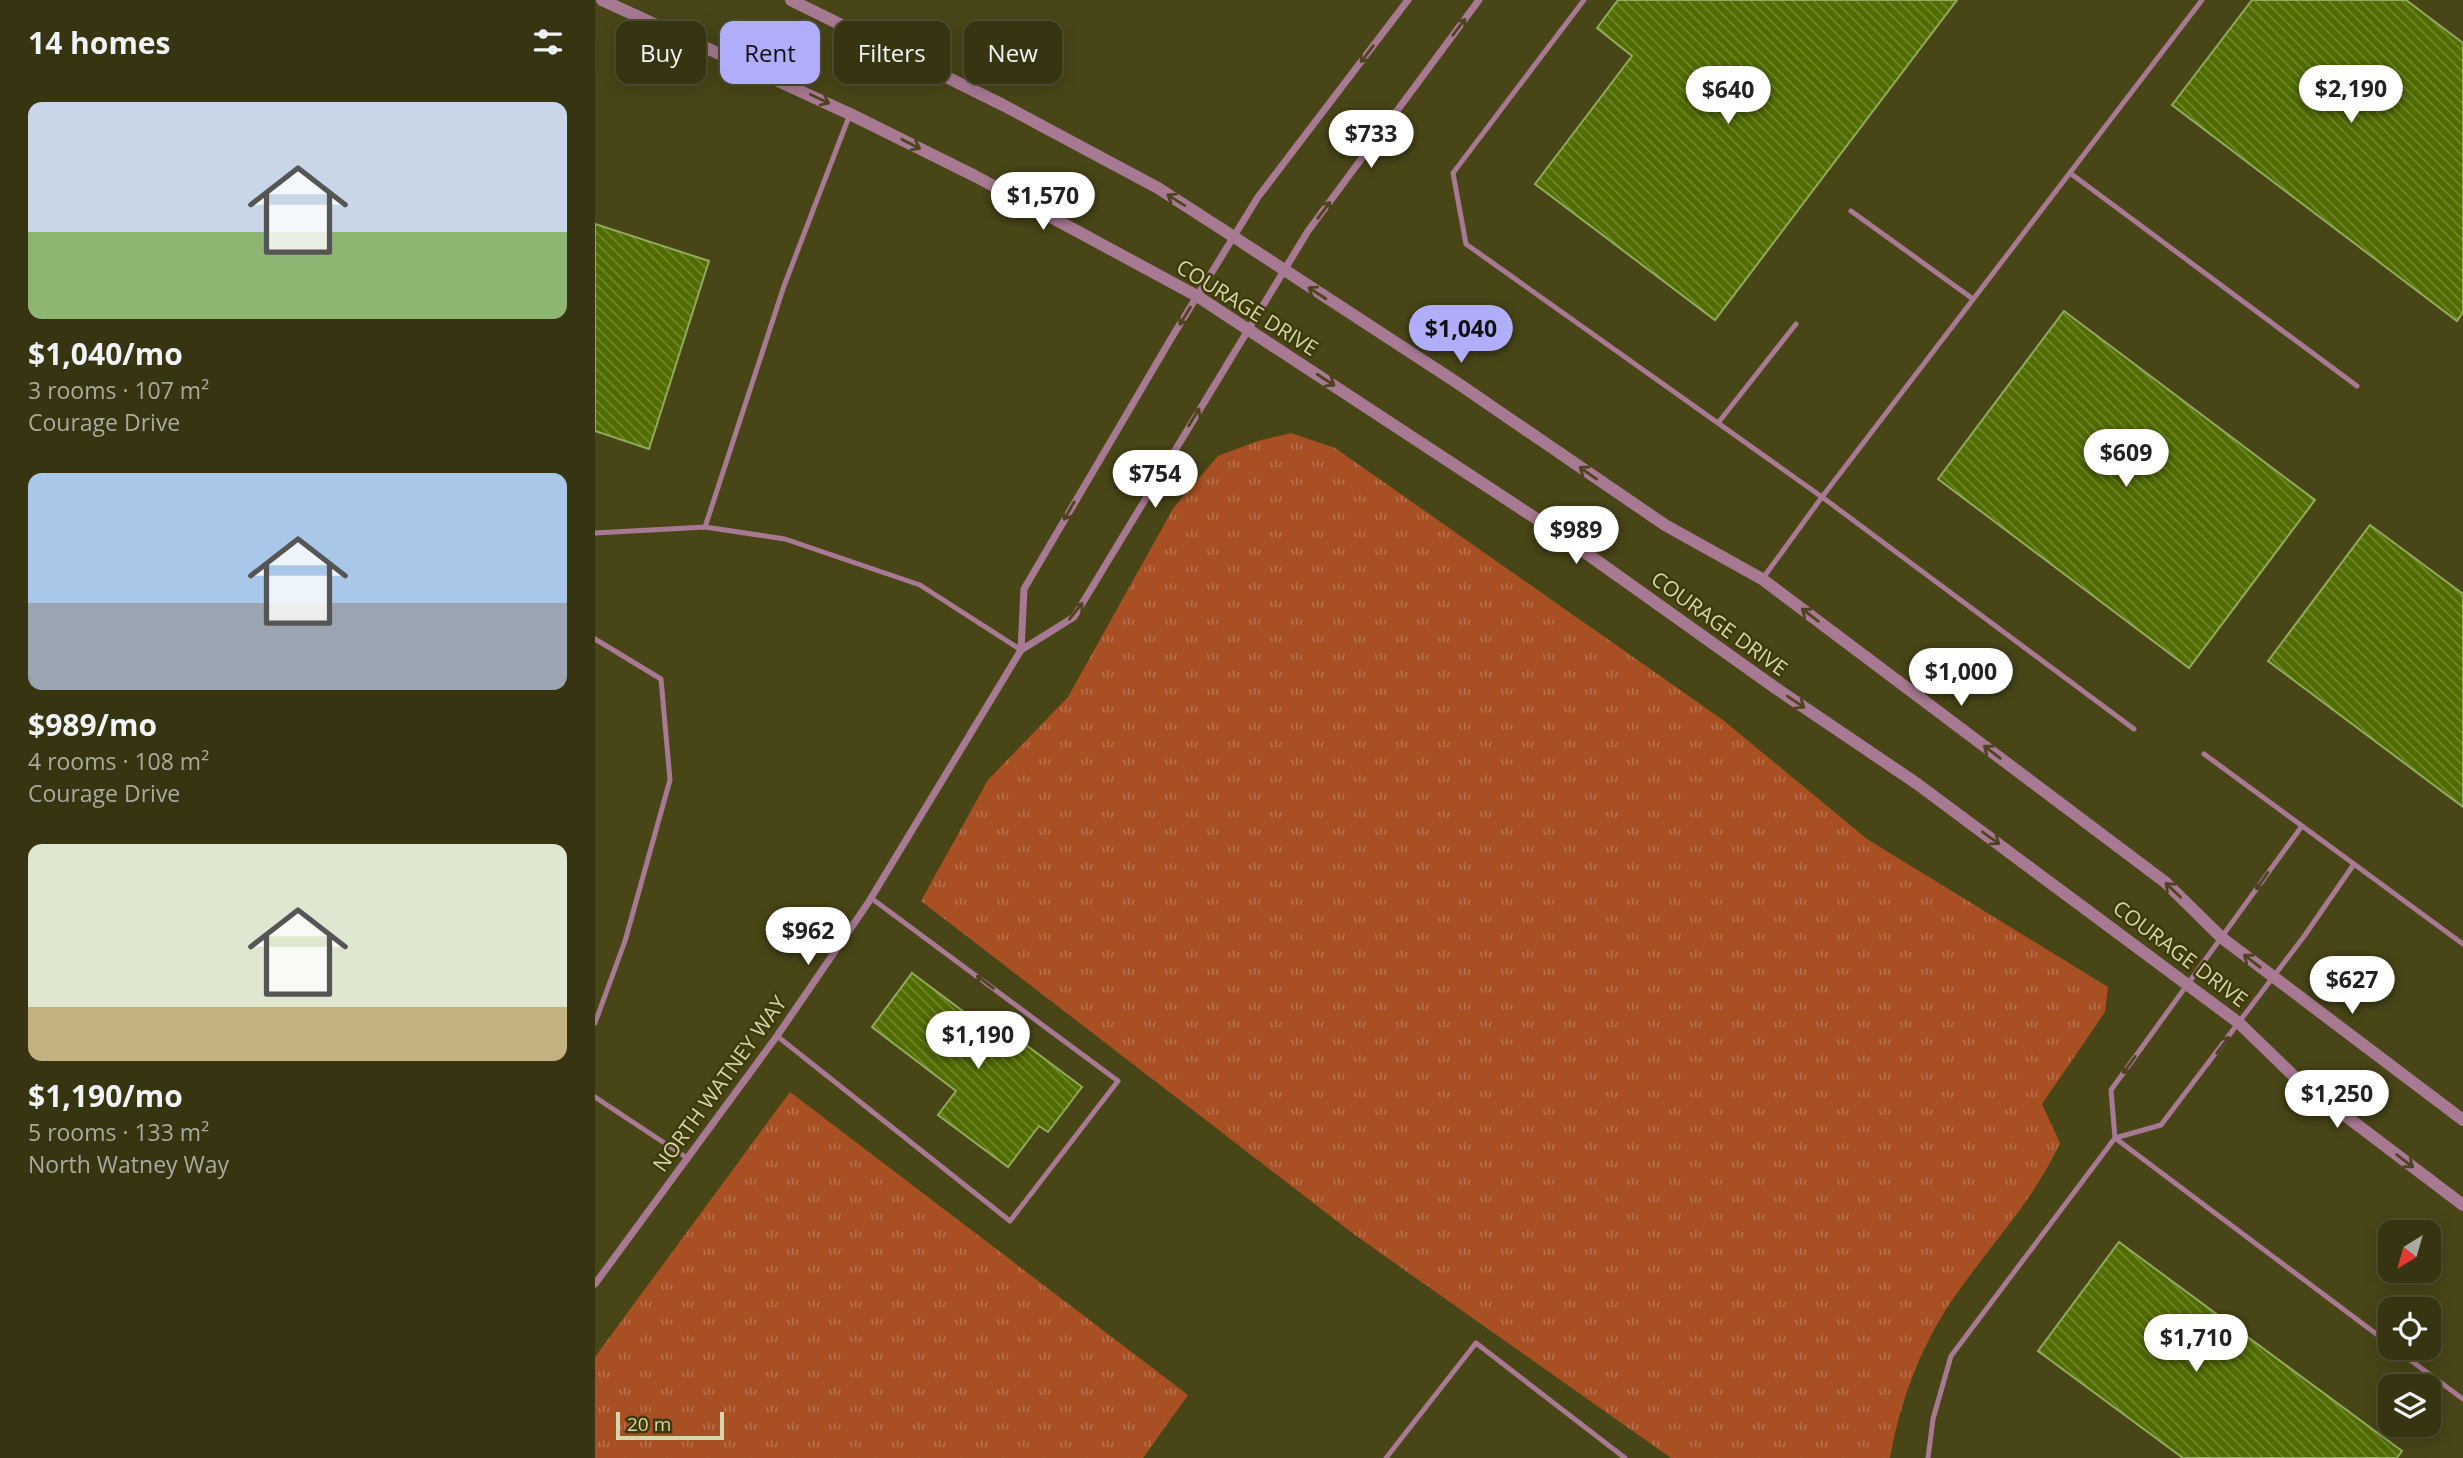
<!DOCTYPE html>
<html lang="en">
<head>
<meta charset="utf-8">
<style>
  :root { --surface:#363411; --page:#3d3c1a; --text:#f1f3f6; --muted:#aaaa9f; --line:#504f31; --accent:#b0aefa }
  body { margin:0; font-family:"Open Sans",sans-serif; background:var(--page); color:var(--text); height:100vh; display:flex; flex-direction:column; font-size:26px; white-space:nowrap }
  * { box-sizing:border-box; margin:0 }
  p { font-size:23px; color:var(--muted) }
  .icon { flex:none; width:38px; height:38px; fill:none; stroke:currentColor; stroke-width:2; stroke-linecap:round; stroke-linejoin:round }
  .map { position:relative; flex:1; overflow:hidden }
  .details { display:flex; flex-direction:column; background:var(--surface); width:595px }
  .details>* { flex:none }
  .top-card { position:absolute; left:21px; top:21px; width:665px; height:63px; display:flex; gap:14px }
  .needle { width:46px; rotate:217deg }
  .tools { position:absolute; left:1783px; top:1220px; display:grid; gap:14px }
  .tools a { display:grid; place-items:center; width:63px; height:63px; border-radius:14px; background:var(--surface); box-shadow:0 4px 18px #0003,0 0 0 2px var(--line); font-size:35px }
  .scale { position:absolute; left:21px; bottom:18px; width:108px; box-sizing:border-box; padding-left:7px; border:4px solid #d7d5ac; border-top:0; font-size:19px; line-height:24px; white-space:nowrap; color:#d7d5ac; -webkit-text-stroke:5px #3e3a0b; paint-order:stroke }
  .price { position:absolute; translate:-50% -60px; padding:0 16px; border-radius:24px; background:#fff; color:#222; font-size:23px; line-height:46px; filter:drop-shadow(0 2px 4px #0008) }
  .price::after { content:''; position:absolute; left:50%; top:42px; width:21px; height:16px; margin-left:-10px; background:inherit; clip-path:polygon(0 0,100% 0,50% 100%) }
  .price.on { background:var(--accent); color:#111 }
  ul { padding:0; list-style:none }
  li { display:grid; align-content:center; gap:14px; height:371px; padding:0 28px }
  li span { display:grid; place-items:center; height:217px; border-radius:14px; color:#555 }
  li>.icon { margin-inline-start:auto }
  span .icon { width:126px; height:126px; fill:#fffc; stroke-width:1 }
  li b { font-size:30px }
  h2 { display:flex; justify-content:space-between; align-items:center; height:84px; padding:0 28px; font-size:30px }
  .pill { padding:0 24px; border-radius:14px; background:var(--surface); box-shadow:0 4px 18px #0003,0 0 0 2px var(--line); font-size:24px; line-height:63px }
  .pill.on { background:var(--accent); color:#111 }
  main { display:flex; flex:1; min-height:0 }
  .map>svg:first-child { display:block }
</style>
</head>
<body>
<main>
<section class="details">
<h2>14 homes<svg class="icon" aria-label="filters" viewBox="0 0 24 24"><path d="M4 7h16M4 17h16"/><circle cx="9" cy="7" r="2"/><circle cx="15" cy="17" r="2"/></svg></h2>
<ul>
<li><span style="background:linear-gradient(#c9d6e8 60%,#8fb573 0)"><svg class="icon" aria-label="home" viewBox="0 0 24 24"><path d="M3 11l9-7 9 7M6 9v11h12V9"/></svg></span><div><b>$1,040/mo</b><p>3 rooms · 107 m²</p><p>Courage Drive</p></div></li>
<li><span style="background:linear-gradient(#a9c7e8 60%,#9aa5b1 0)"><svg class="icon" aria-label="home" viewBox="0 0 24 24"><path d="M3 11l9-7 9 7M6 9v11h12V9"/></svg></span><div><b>$989/mo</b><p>4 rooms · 108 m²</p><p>Courage Drive</p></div></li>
<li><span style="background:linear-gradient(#dfe7d0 75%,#c2b280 0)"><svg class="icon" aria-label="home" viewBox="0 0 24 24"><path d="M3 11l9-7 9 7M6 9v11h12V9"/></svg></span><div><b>$1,190/mo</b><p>5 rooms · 133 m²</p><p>North Watney Way</p></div></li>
</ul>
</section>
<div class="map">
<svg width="1868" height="1458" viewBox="0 0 1868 1458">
  <defs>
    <pattern id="grass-tufts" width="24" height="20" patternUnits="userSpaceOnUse" patternTransform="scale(1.75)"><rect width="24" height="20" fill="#a85024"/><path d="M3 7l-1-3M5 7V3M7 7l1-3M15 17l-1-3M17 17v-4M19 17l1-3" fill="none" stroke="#b7704b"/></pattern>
    <pattern id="building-back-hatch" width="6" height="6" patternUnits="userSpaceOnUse" patternTransform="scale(1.75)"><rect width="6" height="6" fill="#516c01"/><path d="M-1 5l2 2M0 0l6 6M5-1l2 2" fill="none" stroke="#71872f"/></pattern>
  </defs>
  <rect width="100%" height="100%" fill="#484517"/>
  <path fill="url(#grass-tufts)" d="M696 433 740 448 1128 720 1272 839 1513 987 1510 1012 1447 1104 1465 1143C1438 1202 1391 1250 1355 1303 1324 1351 1305 1402 1295 1458H1076L760 1235 326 901 393 780 473 697 579 507 623 456 663 441Z
    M195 1092 593 1395 548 1458H0V1357Z"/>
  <path fill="url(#building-back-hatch)" stroke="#91ab5e" stroke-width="2" d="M1023 0H1362L1120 320 940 184 1037 56 1002 28Z
    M1657 0H1811L1868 43V312L1862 321 1577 105Z
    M0 224 114 261 54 449 0 431Z
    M1469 311 1720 500 1594 668 1343 479Z
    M1775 525 1868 594V807L1673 661Z
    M317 973 421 1051 427 1042 487 1087 453 1132 444 1126 413 1167 343 1115 361 1091 277 1027Z
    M1524 1242 1807 1451 1802 1458H1588L1443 1351Z"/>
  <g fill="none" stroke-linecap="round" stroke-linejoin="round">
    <path stroke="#a87993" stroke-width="5" d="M989 0 858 173 871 244 1227 497 1168 578
      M1475 173 1762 386
      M1256 211 1378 299
      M1123 423 1201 324
      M110 527 190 539 325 585 426 650
      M0 533 110 527 189 286 255 114
      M0 639 66 679 75 780 30 941 0 1023
      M1539 729 1227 497 1607 0
      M1609 754 1868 944
      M1707 826 1516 1090 1520 1138 1566 1125 1710 935 1759 864
      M182 1036 415 1221 523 1081 276 898
      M0 1097 92 1158
      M1799 1348 1868 1399
      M791 1458 881 1343 1030 1458
      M1333 1458 1338 1419 1356 1356 1520 1138 1796 1345"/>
    <path stroke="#a87993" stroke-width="7" d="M426 650 429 589 577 337 663 197 813 0
      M0 1284 182 1036 273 903 426 650 479 617 713 231 884 0"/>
    <path stroke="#a87993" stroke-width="12" d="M7 0 255 114 380 176 602 296 960 531 1182 689 1321 783 1644 1023 1702 1079 1868 1205
      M196 0 408 105 563 188 639 237 861 382 1070 525 1167 579 1570 882 1627 938 1868 1120"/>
  </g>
  <defs><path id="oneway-shaft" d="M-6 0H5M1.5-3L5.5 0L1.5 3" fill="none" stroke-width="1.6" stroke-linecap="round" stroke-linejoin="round" transform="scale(1.75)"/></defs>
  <g stroke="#4e431f">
    <use href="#oneway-shaft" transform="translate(864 27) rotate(-53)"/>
    <use href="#oneway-shaft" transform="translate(772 54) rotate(127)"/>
    <use href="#oneway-shaft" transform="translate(225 99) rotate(25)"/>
    <use href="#oneway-shaft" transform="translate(316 144) rotate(27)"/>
    <use href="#oneway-shaft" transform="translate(581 200) rotate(-148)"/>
    <use href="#oneway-shaft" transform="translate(729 210) rotate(-53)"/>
    <use href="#oneway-shaft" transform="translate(722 293) rotate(-147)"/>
    <use href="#oneway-shaft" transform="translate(590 316) rotate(122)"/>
    <use href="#oneway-shaft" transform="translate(731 380) rotate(33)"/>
    <use href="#oneway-shaft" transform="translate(599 417) rotate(-59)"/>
    <use href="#oneway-shaft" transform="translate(993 473) rotate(-145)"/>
    <use href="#oneway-shaft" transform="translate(474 511) rotate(120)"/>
    <use href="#oneway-shaft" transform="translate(481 611) rotate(-51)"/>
    <use href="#oneway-shaft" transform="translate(1215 615) rotate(-143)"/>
    <use href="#oneway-shaft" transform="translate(1201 702) rotate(34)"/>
    <use href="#oneway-shaft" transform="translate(1397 752) rotate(-143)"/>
    <use href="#oneway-shaft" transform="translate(1396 838) rotate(36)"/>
    <use href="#oneway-shaft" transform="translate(1667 881) rotate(125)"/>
    <use href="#oneway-shaft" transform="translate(1578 890) rotate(-136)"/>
    <use href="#oneway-shaft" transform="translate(1657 961) rotate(-142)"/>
    <use href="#oneway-shaft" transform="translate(390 982) rotate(-143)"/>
    <use href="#oneway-shaft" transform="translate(1628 1045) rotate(-53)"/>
    <use href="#oneway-shaft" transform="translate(1534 1065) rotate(126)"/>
    <use href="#oneway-shaft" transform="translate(1810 1161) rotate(37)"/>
  </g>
  <g text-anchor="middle" stroke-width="5" stroke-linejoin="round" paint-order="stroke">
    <g font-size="21" fill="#d7d5ac" stroke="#3e3a0b">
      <text transform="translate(652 308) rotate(32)" y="7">COURAGE DRIVE</text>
      <text transform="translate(1124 624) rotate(36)" y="7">COURAGE DRIVE</text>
      <text transform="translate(1585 954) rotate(37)" y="7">COURAGE DRIVE</text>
      <text transform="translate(125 1084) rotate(-54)" y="7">NORTH WATNEY WAY</text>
    </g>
  </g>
</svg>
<div class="tools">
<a><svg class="needle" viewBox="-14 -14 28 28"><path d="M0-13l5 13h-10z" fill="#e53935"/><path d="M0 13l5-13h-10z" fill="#aaaa9f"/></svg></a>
<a><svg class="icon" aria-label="locate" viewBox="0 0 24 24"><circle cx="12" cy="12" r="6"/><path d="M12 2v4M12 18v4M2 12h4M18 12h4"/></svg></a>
<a><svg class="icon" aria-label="layers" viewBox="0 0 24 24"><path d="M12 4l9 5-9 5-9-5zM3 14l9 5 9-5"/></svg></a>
</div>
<div class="scale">20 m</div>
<b class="price" style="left:1756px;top:125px">$2,190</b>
<b class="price" style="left:1133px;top:126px">$640</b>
<b class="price" style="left:776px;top:170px">$733</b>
<b class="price" style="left:448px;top:232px">$1,570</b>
<b class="price on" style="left:866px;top:365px">$1,040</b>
<b class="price" style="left:1531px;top:489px">$609</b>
<b class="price" style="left:560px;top:510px">$754</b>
<b class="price" style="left:981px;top:566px">$989</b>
<b class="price" style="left:1366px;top:708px">$1,000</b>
<b class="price" style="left:213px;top:967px">$962</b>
<b class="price" style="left:1757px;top:1016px">$627</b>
<b class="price" style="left:383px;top:1071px">$1,190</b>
<b class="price" style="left:1742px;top:1130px">$1,250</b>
<b class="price" style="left:1601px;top:1374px">$1,710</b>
<div class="top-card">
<a class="pill">Buy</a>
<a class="pill on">Rent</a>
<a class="pill">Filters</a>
<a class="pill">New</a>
</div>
</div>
</main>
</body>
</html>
